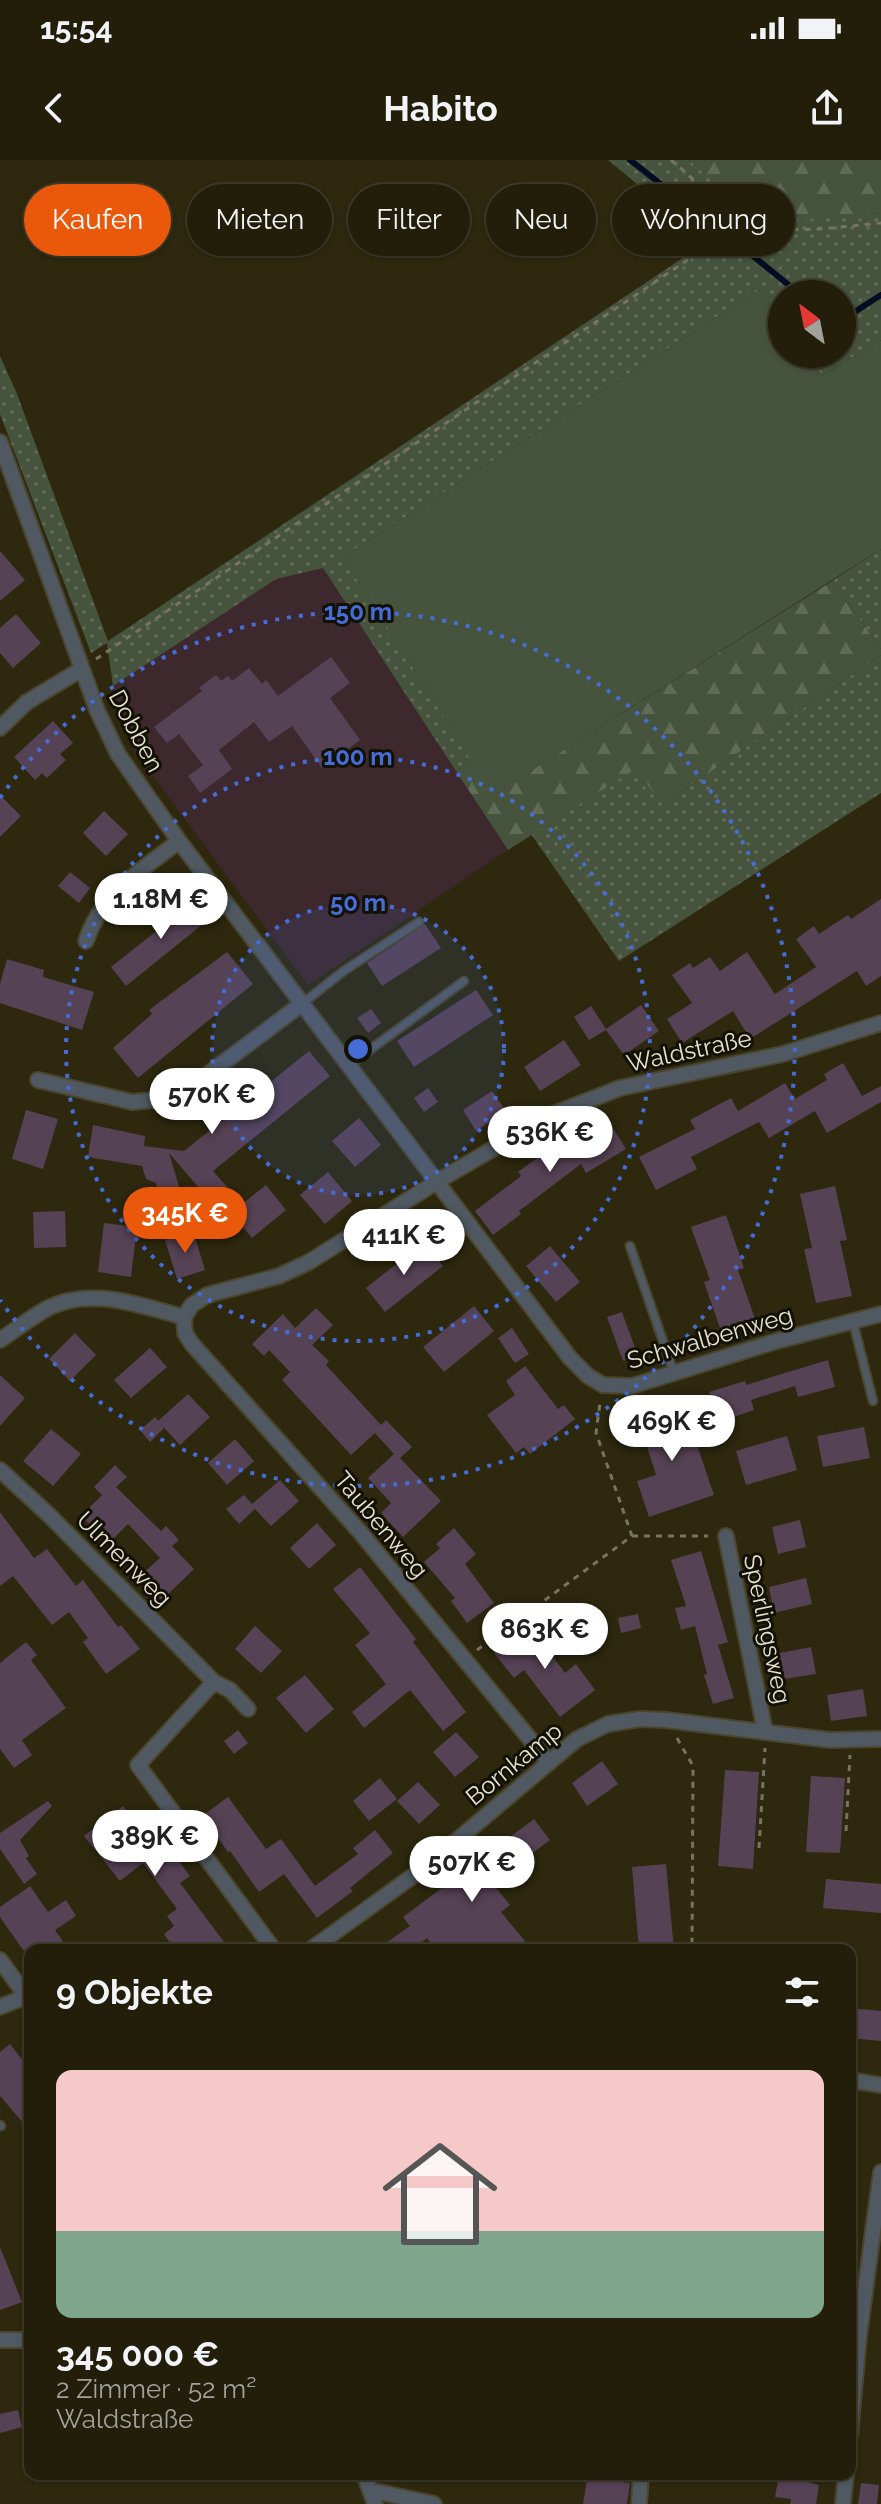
<!DOCTYPE html>
<html lang="de">
<head>
<meta charset="utf-8">
<style>
  :root { --surface:#221e0a; --page:#2e2b18; --text:#f1f3f6; --muted:#a2a29c; --line:#3f3c2b; --accent:#ea580c }
  body { margin:0; font-family:Raleway,sans-serif; background:var(--page); color:var(--text); height:100vh; display:flex; flex-direction:column; font-size:30px; white-space:nowrap }
  * { box-sizing:border-box; margin:0 }
  p { font-size:26px; color:var(--muted) }
  .icon { flex:none; width:44px; height:44px; fill:none; stroke:currentColor; stroke-width:2; stroke-linecap:round; stroke-linejoin:round }
  .map { position:relative; flex:1; overflow:hidden }
  .sheet { position:absolute; left:24px; top:1784px; width:832px; height:536px; display:flex; flex-direction:column; background:var(--surface); border-radius:16px; box-shadow:0 2px 6px #0004,0 0 0 2px var(--line) }
  .sheet>* { flex:none }
  .guide { position:absolute; left:24px; top:24px; width:834px; height:72px; display:flex; gap:16px }
  .needle { width:52px; rotate:328deg }
  .controls { position:absolute; left:768px; top:120px; display:grid; gap:16px }
  .controls a { display:grid; place-items:center; width:88px; height:88px; border-radius:50%; background:var(--surface); box-shadow:0 2px 6px #0004,0 0 0 2px var(--line); font-size:40px }
  .price { position:absolute; translate:-50% -68px; padding:0 18px; border-radius:28px; background:#fff; color:#222; font-size:26px; line-height:52px; filter:drop-shadow(0 2px 4px #0008) }
  .price::after { content:''; position:absolute; left:50%; top:48px; width:24px; height:18px; margin-left:-12px; background:inherit; clip-path:polygon(0 0,100% 0,50% 100%) }
  .price.selected { background:var(--accent); color:#fff }
  ul { padding:0; list-style:none }
  li { display:grid; align-content:center; gap:16px; height:424px; padding:0 32px }
  li span { display:grid; place-items:center; height:248px; border-radius:16px; color:#555 }
  li>.icon { margin-inline-start:auto }
  span .icon { width:144px; height:144px; fill:#fffc; stroke-width:1 }
  li b { font-size:34px }
  h2 { display:flex; justify-content:space-between; align-items:center; height:96px; padding:0 32px; font-size:34px }
  .tag { padding:0 28px; border-radius:36px; background:var(--surface); box-shadow:0 2px 6px #0004,0 0 0 2px var(--line); font-size:28px; line-height:72px }
  .tag.selected { background:var(--accent); color:#fff }
  .status { display:flex; justify-content:space-between; align-items:center; height:56px; padding:0 40px; background:var(--surface); direction:ltr }
  .status svg { height:22px; fill:currentColor }
  header { display:flex; justify-content:space-between; align-items:center; height:104px; padding:0 32px; background:var(--surface); font-size:36px; font-weight:700 }
  .map>svg:first-child { display:block }
</style>
</head>
<body>
<div class="status"><b>15:54</b><svg viewBox="0 0 49 12"><path d="M0 12V9h3v3zM5 12V6h3v6zM10 12V3h3v9zM15 12V0h3v12zM26 1h20v11H26zM47 4h2v5h-2z"/></svg></div>
<header><svg class="icon" aria-label="back" viewBox="0 0 24 24"><path d="M15 5l-7 7 7 7"/></svg>Habito<svg class="icon" aria-label="share" viewBox="0 0 24 24"><path d="M12 15V3M7 8l5-5 5 5M5 13v7h14v-7"/></svg></header>
<div class="map">
<svg width="881" height="2344" viewBox="0 0 881 2344">
  <defs>
    <pattern id="grass-dots" width="8" height="8" patternUnits="userSpaceOnUse" patternTransform="scale(2)"><rect width="8" height="8" fill="#47543d"/><path d="M2 2h.1M6 6h.1" fill="none" stroke="#616c58" stroke-width="1.8" stroke-linecap="round"/></pattern>
    <pattern id="forest-firs" width="22" height="20" patternUnits="userSpaceOnUse" patternTransform="scale(2)"><rect width="22" height="20" fill="#47543d"/><path d="M5 1l3.5 6h-7zM16 11l3.5 6h-7z" fill="#616c58"/></pattern>
  </defs>
  <rect width="100%" height="100%" fill="#2d280e"/>
  <path fill="#3d292d" d="M323 407 508 690 308 825 135 592 113 526 276 419Z"/>
  <path fill="url(#grass-dots)" d="M608 0H689L731 35 818 58 881 53V180L822 216 806 194H842V134H782V161L759 130 343 397 472 601 456 611 323 408 276 419 113 526 107 483 91 493 0 254V196L17 234 108 481 707 82Z
    M881 389V489L832 421Z
    M881 495V633L619 801 531 674 635 608 663 644Z"/>
  <path fill="url(#forest-firs)" d="M689 0H881V53C845 56 806 63 770 56 743 50 711 18 689 0Z
    M832 421 881 489V495L663 644 635 609 508 690 456 611 472 601 494 634Z"/>
  <path fill="#47543d" d="M759 130 782 161V194H806L822 216 881 180V389L493 635 343 397Z"/>
  <g fill="none" stroke-linecap="round" stroke-linejoin="round">
    <path stroke="#040c24" stroke-width="6" d="M630 0 717 68
      M743 88 800 134
      M842 160 881 135"/>
  </g>
  <path fill="#564255" d="M0 391 25 420 0 441Z
    M16 454 41 483 13 508 0 493V468Z
    M331 497 350 523 330 538 360 580 322 608 292 566 269 582 254 562 219 590 232 609 200 633 188 616 203 605 179 574 167 583 154 567 202 531 199 528 216 515 221 521 228 516 232 521 249 508 262 524 266 520 278 536Z
    M53 561 73 583 60 594 66 600 47 618 42 613 35 620 14 597Z
    M0 635 21 656 0 677Z
    M104 651 128 674 106 696 83 673Z
    M70 712 90 728 79 743 58 726Z
    M189 737 208 760 126 826 111 807 159 769 156 765Z
    M881 739V816L866 826 857 811 750 879 733 851 682 883 667 859 692 843 672 815 690 803 693 808 710 797 720 811 747 792 775 834 816 807 796 779 814 766 819 774 848 755 851 759Z
    M425 764 441 788 382 826 367 803Z
    M227 792 253 824 138 918 113 888 152 854 149 850Z
    M7 799 44 810 43 817 94 832 82 870 0 843V824Z
    M476 830 493 855 414 907 397 881Z
    M641 845 659 871 624 895 606 870 589 880 574 857 591 846 606 869Z
    M371 849 381 863 368 873 357 858Z
    M564 880 581 905 540 931 524 907Z
    M309 891 330 916 213 1011 234 1035 217 1049 169 993 181 1033 161 1040 156 1023 146 1019 142 1006 88 997 93 965 145 976 144 986 184 991Z
    M843 903 862 936 881 926V942L827 973 815 951 769 978 759 962 691 997 697 1009 656 1030 639 997 695 969 690 960 731 938 738 951 785 923 795 939 827 920 824 914Z
    M428 928 438 942 424 952 414 938Z
    M492 931 506 951 476 971 463 950Z
    M26 950 58 959 43 1009 12 999Z
    M359 958 381 985 355 1007 332 981Z
    M608 960 626 989 586 1013 581 1004 519 1051 521 1054 493 1075 475 1051 521 1016 518 1012 547 991 550 995Z
    M328 1012 352 1041 325 1064 300 1035Z
    M266 1025 286 1050 252 1078 231 1053Z
    M835 1026 847 1080 840 1081 852 1136 816 1143 804 1089 812 1088 800 1034Z
    M65 1051 66 1087 34 1088 33 1052Z
    M726 1055 744 1108 738 1110 756 1162 722 1174 704 1122 710 1120 691 1067Z
    M104 1063 137 1067 131 1117 98 1112Z
    M193 1071 205 1110 177 1119 165 1080Z
    M424 1082 443 1106 385 1152 366 1128Z
    M550 1086 580 1122 556 1142 526 1106Z
    M474 1146 494 1171 444 1212 423 1187Z
    M316 1148 333 1165 312 1185 329 1201 326 1205 381 1265 386 1260 412 1287 400 1298 441 1341 403 1377 381 1353 391 1343 368 1318 394 1294 375 1273 351 1295 282 1220 290 1212 269 1190 264 1196 252 1184 283 1154 295 1168Z
    M622 1152 638 1196 623 1201 607 1157Z
    M512 1168 529 1194 515 1203 498 1178Z
    M75 1173 96 1195 70 1221 49 1199Z
    M150 1188 167 1207 131 1238 114 1220Z
    M828 1200 835 1227 798 1237 795 1226 751 1240 754 1250 719 1262 709 1232 745 1221 746 1225Z
    M525 1206 558 1249 564 1245 575 1259 530 1294 524 1287 516 1293 487 1255 515 1235 506 1221Z
    M0 1215 25 1238 0 1266Z
    M188 1234 210 1257 180 1285 158 1261Z
    M683 1244 714 1335 649 1357 637 1321 656 1315 638 1259Z
    M155 1257 164 1268 150 1282 140 1270Z
    M864 1267 870 1298 823 1307 817 1276Z
    M51 1269 81 1294 53 1326 23 1301Z
    M787 1276 797 1310 746 1325 736 1291Z
    M235 1279 254 1301 227 1325 208 1303Z
    M115 1305 127 1317 116 1327 161 1371 166 1366 179 1380 172 1386 194 1409 162 1440 139 1417 160 1398 128 1364 109 1383 81 1356 102 1335 94 1327Z
    M280 1320 299 1341 271 1366 255 1349 239 1364 226 1349 244 1335 252 1344Z
    M0 1352 34 1398 47 1389 76 1426 83 1420 118 1467 121 1465 140 1489 106 1514 83 1482 88 1478 69 1452 52 1465 13 1416 0 1426Z
    M800 1360 806 1387 778 1394 772 1367Z
    M317 1363 336 1385 309 1409 290 1388Z
    M454 1368 476 1394 465 1404 494 1443 467 1463 451 1441 455 1438 424 1402 440 1388 436 1384Z
    M701 1391 728 1482 718 1485 734 1538 713 1544 704 1515 707 1514 695 1466 681 1470 675 1448 686 1446 671 1400Z
    M360 1407 416 1479 413 1482 466 1552 443 1571 410 1530 364 1568 352 1552 386 1524 355 1485 370 1473 333 1429Z
    M806 1418 812 1444 774 1453 769 1427Z
    M638 1454 641 1468 621 1473 618 1458Z
    M255 1466 282 1491 261 1513 235 1489Z
    M530 1466 565 1513 576 1504 595 1530 560 1557 524 1510 514 1518 494 1493Z
    M26 1482 37 1495 31 1500 66 1548 22 1580 32 1595 14 1608 0 1589V1503Z
    M811 1487 816 1514 778 1520 774 1494Z
    M305 1515 334 1549 306 1573 276 1538Z
    M863 1529 867 1556 831 1561 827 1535Z
    M238 1570 248 1583 234 1594 224 1581Z
    M456 1572 479 1597 455 1617 433 1592Z
    M602 1601 618 1624 587 1646 572 1623Z
    M725 1610 759 1612 753 1709 718 1706Z
    M811 1616 845 1618 840 1693 806 1692Z
    M380 1618 397 1639 369 1661 353 1641Z
    M418 1622 440 1645 419 1664 397 1641Z
    M228 1637 266 1689 281 1679 315 1726 358 1694 353 1688 375 1670 393 1693 350 1728 353 1731 317 1758 284 1714 259 1732 230 1691 228 1692 202 1656Z
    M48 1641 52 1646 20 1680 29 1696 26 1698 37 1714 24 1724 0 1689V1673Z
    M123 1646 159 1693 168 1686 190 1716 180 1723 230 1790H175L164 1774 174 1766 167 1756 177 1749 143 1703 120 1721 84 1676Z
    M534 1659 550 1680 492 1723 510 1745 501 1752 525 1781 515 1790H436L427 1778 412 1790H376L410 1766 403 1757Z
    M666 1704 674 1790H639L632 1707Z
    M826 1719 881 1724V1753L823 1748Z
    M30 1726 48 1752 66 1740 76 1756 55 1770 69 1790H23L0 1757V1747Z
    M850 1848 881 1851V1881L850 1878Z
    M10 1884 30 1910V1971L0 1936V1892Z
    M0 2087 22 2142 0 2150Z
    M18 2250 22 2267 0 2273V2254Z
    M588 2314H613L612 2321 630 2323 627 2344H583Z
    M779 2315 819 2325 816 2344H790L791 2339 775 2337Z
    M861 2323 879 2325 877 2344H858Z"/>
  <g fill="none" stroke-linecap="round" stroke-linejoin="round">
    <defs>
      <path id="service" d="M303 843 345 810 419 762
        M349 905 464 821
        M630 1086 674 1213
        M853 1162 873 1241
        M0 1965 1 1966"/>
      <path id="minor" d="M0 282 97 550 118 594 179 681 570 1198 588 1216 603 1225 632 1226 777 1181 881 1154
        M0 568 27 542 82 509
        M86 781C101 734 142 710 179 681
        M38 920 132 942 164 939 188 929 303 843
        M184 1157 192 1145 207 1135 279 1116 309 1102 438 1021 551 955 620 928 783 894 881 863
        M184 1157 185 1173 192 1184 360 1372 548 1601
        M0 1180C16 1170 31 1157 48 1148 91 1126 141 1146 184 1157
        M0 1310 48 1354 214 1522 138 1605 274 1790
        M726 1376 765 1571
        M214 1522 230 1530 248 1549
        M310 1790 424 1708 577 1579 608 1564 640 1559 666 1560 830 1580 881 1579
        M0 1800 30 1841
        M0 1847 27 1836
        M850 1920 881 1925
        M0 2180H30
        M850 2275 859 2176 881 2012
        M364 2314 375 2344
        M370 2330 434 2344
        M639 2344 641 2314
        M843 2344 846 2314"/>
    </defs>
    <use href="#service" stroke="#4a462e" stroke-width="11"/>
    <use href="#minor" stroke="#4a462e" stroke-width="18"/>
    <path stroke="#78755f" stroke-width="3" stroke-dasharray="6 6" stroke-linecap="butt" d="M671 0C695 20 718 43 745 59 777 78 844 66 881 63
      M96 499 747 60
      M632 1376H708
      M477 1490 632 1376 596 1273 600 1243
      M677 1578 693 1606 692 1790
      M846 1671 850 1595
      M759 1688 765 1588"/>
    <use href="#service" stroke="#505962" stroke-width="7"/>
    <use href="#minor" stroke="#505962" stroke-width="14"/>
  </g>
  <circle cx="358" cy="889" r="146" fill="#456cd7" fill-opacity=".12"/>
  <g fill="none" stroke="#456cd7" stroke-width="4" stroke-dasharray="4 8">
    <circle cx="358" cy="889" r="146"/>
    <circle cx="358" cy="889" r="292"/>
    <path d="M0 638A437 437 0 1 1 0 1140"/>
  </g>
  <g text-anchor="middle" stroke-width="6" stroke-linejoin="round" paint-order="stroke">
    <g font-size="24" fill="#e5e3d3" stroke="#131106">
      <text transform="translate(136 571) rotate(62)" y="8">Dobben</text>
      <text transform="translate(689 891) rotate(-12)" y="8">Waldstraße</text>
      <text transform="translate(710 1178) rotate(-16)" y="8">Schwalbenweg</text>
      <text transform="translate(381 1365) rotate(50)" y="8">Taubenweg</text>
      <text transform="translate(124 1399) rotate(45)" y="8">Ulmenweg</text>
      <text transform="translate(767 1469) rotate(78)" y="8">Sperlingsweg</text>
      <text transform="translate(514 1604) rotate(-39)" y="8">Bornkamp</text>
    </g>
  </g>
  <circle cx="358" cy="889" r="12" fill="#456cd7" stroke="#131106" stroke-width="4"/>
  <g font-size="24" text-anchor="middle" font-weight="bold" fill="#456cd7" stroke="#131106" stroke-width="6" stroke-linejoin="round" paint-order="stroke">
    <text x="358" y="460">150 m</text>
    <text x="358" y="605">100 m</text>
    <text x="358" y="751">50 m</text>
  </g>
</svg>
<div class="controls">
<a><svg class="needle" viewBox="-14 -14 28 28"><path d="M0-13l5 13h-10z" fill="#e53935"/><path d="M0 13l5-13h-10z" fill="#a2a29c"/></svg></a>
</div>
<b class="price" style="left:161px;top:781px">1.18M €</b>
<b class="price" style="left:212px;top:976px">570K €</b>
<b class="price" style="left:550px;top:1014px">536K €</b>
<b class="price selected" style="left:185px;top:1095px">345K €</b>
<b class="price" style="left:404px;top:1117px">411K €</b>
<b class="price" style="left:672px;top:1303px">469K €</b>
<b class="price" style="left:545px;top:1511px">863K €</b>
<b class="price" style="left:155px;top:1718px">389K €</b>
<b class="price" style="left:472px;top:1744px">507K €</b>
<div class="guide">
<a class="tag selected">Kaufen</a>
<a class="tag">Mieten</a>
<a class="tag">Filter</a>
<a class="tag">Neu</a>
<a class="tag">Wohnung</a>
</div>
<section class="sheet">
<h2>9 Objekte<svg class="icon" aria-label="filters" viewBox="0 0 24 24"><path d="M4 7h16M4 17h16"/><circle cx="9" cy="7" r="2"/><circle cx="15" cy="17" r="2"/></svg></h2>
<ul>
<li><span style="background:linear-gradient(#f6c9c9 65%,#7fa58c 0)"><svg class="icon" aria-label="home" viewBox="0 0 24 24"><path d="M3 11l9-7 9 7M6 9v11h12V9"/></svg></span><div><b>345 000 €</b><p>2 Zimmer · 52 m²</p><p>Waldstraße</p></div></li>
</ul>
</section>
</div>
</body>
</html>
